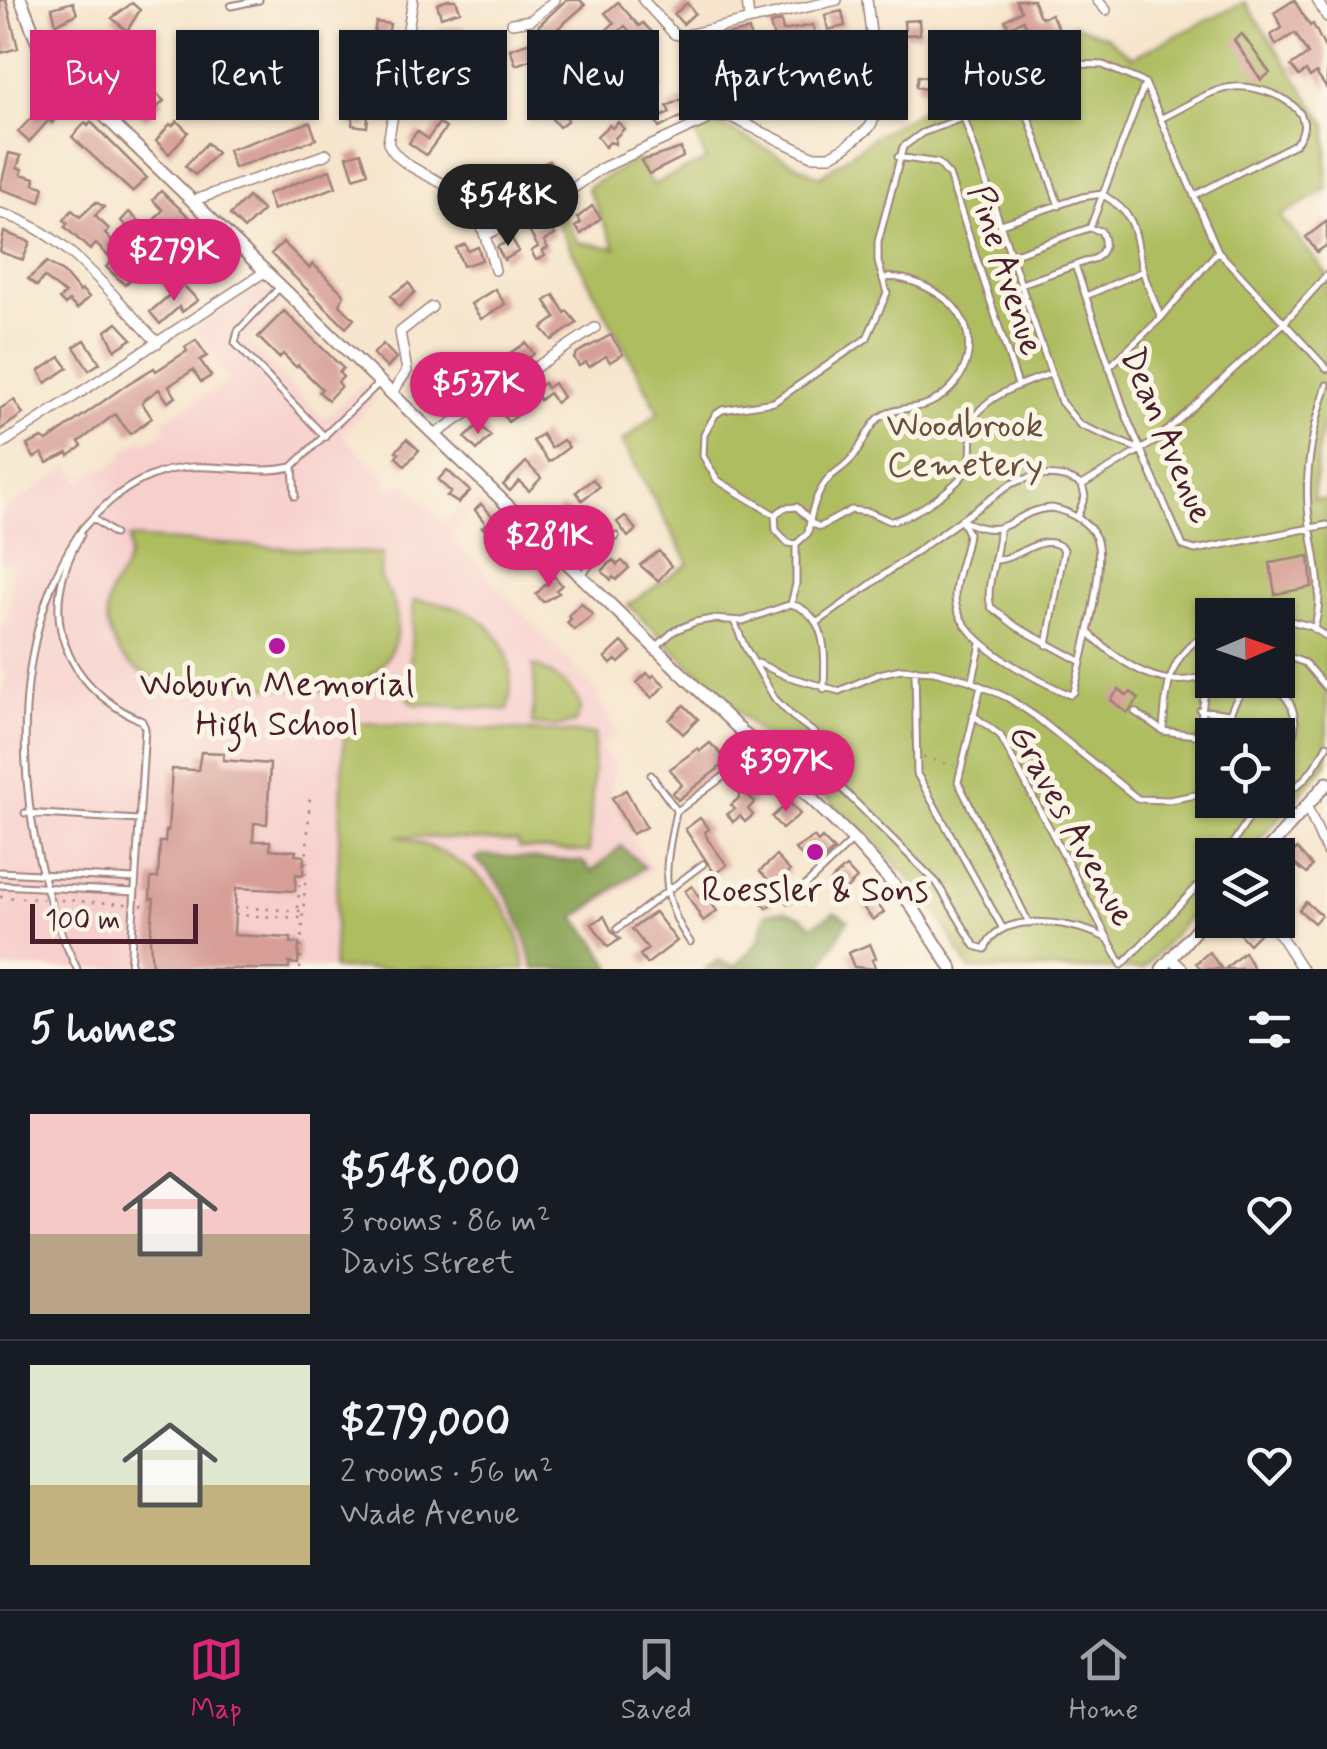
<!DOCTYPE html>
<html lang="en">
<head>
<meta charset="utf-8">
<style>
  :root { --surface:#171b24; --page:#242831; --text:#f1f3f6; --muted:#9ea1a6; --line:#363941; --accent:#db2777 }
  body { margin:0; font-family:Mynerve,sans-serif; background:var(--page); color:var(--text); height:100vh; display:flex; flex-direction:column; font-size:38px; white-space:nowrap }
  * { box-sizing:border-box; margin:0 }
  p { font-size:32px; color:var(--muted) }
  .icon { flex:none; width:55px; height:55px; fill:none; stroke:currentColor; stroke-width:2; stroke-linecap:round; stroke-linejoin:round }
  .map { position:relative; height:969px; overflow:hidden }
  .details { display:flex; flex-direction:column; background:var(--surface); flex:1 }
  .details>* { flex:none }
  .hud { position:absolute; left:30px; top:30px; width:1268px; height:90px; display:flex; gap:20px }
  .needle { width:65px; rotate:88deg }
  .tools { position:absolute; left:1195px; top:598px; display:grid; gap:20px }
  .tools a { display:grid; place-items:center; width:100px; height:100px; border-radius:0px; background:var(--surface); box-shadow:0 2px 8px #0004; font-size:50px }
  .scale { position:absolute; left:30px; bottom:25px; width:168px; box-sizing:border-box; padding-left:10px; border:5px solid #4a1f2b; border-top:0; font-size:28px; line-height:35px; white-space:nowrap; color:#4a1f2b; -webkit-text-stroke:8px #fcf5e5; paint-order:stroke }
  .price { position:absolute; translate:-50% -85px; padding:0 22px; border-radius:35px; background:var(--accent); color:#fff; font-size:32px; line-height:65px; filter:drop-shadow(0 2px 5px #0008) }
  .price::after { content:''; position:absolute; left:50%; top:60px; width:30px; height:22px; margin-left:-15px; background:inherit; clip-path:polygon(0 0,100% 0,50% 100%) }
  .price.selected { background:#222; color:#fff }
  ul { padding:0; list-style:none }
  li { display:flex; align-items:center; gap:30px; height:250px; padding:0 30px }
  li+li { border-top:2px solid var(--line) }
  li span { display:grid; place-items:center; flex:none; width:280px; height:200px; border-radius:0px; color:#555 }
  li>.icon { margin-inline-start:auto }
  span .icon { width:120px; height:120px; fill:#fffc; stroke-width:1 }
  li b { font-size:42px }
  h2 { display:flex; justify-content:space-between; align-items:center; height:120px; padding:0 30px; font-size:42px }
  .tag { padding:0 35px; border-radius:0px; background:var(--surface); box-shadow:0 2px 8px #0004; font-size:35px; line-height:90px }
  .tag.selected { background:var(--accent); color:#fff }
  .menu { display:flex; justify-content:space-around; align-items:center; height:140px; border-top:2px solid var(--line); background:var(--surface); font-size:28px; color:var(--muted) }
  .menu a { display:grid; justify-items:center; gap:5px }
  .menu .selected { color:var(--accent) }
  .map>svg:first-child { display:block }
</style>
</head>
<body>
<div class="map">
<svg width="1327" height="969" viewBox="0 0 1327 969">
  <rect width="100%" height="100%" fill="#fcf5e5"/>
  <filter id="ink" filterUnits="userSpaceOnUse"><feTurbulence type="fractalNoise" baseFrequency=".01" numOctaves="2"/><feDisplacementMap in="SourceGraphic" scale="20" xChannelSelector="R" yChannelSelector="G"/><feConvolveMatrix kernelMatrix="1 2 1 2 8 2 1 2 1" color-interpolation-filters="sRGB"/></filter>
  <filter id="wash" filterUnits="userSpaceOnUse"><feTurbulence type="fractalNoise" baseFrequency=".0048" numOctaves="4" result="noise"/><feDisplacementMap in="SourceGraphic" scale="40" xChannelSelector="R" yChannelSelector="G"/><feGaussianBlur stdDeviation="2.25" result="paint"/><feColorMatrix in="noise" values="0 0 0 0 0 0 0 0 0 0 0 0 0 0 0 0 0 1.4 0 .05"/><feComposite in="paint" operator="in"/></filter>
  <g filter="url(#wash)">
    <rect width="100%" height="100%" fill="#f6e5cc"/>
    <path fill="#f7d0ce" d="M261 285 281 305 248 342 325 419 362 384 377 398 341 434 390 482 384 490 405 483 445 522 474 491 483 500 451 536 596 690 616 734 599 747 614 763 609 801 652 869 577 919 610 969H0V702L9 670H0V624L9 622 12 563 0 561V513L71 466 81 481 102 467 105 470 124 457 122 453 143 439 146 443 167 429 163 420 230 381 196 328Z"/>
    <path fill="#aebd60" stroke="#7c6e46" stroke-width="2.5" fill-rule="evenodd" d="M1245 2 1327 125V190L1280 216 1327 274V410L1319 442 1313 499 1327 500V763L1246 855H1212V892L1143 969H969L939 915 904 872 628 605 689 563 622 442 659 412 550 210 559 205 578 242 616 248 587 188 638 158 652 185 706 160 695 132 717 123 820 177 874 137 1073 24 1106 36 1132 57ZM1212 615H1278V680H1212ZM1212 735H1278V800H1212Z
      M129 538 382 554C382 560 379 572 381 578 384 588 393 597 395 607 405 648 376 683 337 691L169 682C128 676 98 639 109 596 113 583 124 574 127 562 130 555 129 545 129 538Z
      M414 600C483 605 522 638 508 710L414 704 408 697Z
      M533 665C552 672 575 688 581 708L575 723 556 727 532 724 535 688Z
      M345 722 595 734 589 852 519 848 518 842 397 836C464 854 517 894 525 969H333Z"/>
    <path fill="#8aa456" stroke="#6a6240" stroke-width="2.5" d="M621 846 644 867 575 918 595 940 612 969H534C523 926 510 887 475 859L482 855 583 862 592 872Z
      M783 910 803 917 812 926 835 912 848 920 820 969H706L718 960 736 966 759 940 766 913Z"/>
    <g id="blocks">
      <path fill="#d69e97" d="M0 0H6L18 48 1 53Z
        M448 0H456L460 11 441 17 437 4Z
        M566 0H580L585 5 546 39 538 26Z
        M1016 0H1033L1039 15 1043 18 1051 14 1058 27 1034 42 1023 20 1009 28 1005 20 1021 11Z
        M1294 0 1310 26 1313 24 1327 52V89L1316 73 1310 77 1306 71 1299 76 1291 66 1308 54 1295 33 1276 45 1271 35 1282 28 1274 13Z
        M73 2 77 14 56 24 52 8Z
        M618 2 639 26 643 23 655 35 643 46 625 26 607 42 601 35 614 23 605 13Z
        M132 3 140 10 127 31 112 18Z
        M687 3 695 13 683 24 674 14Z
        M842 11 845 26 828 30 825 15Z
        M919 20 920 34 905 35 904 21Z
        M781 21 783 31 813 25 815 33 775 42 770 24Z
        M376 22 390 24 386 46 372 44Z
        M459 27 467 29V50H460V74L446 75 445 41 439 38V29Z
        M749 30 757 75 749 78 748 74 743 75 737 49 724 51 723 46 718 47 716 37Z
        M85 31 95 41 91 46 94 49 81 61 66 46Z
        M1242 34 1270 73 1261 80 1234 40Z
        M261 39 265 60 245 64 241 43Z
        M530 42 535 58 516 65 510 49Z
        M857 42 862 60 815 66 814 54 839 51 838 45Z
        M358 64 374 68 368 89 353 86Z
        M649 69 660 80 651 89 639 78Z
        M933 73 943 74 940 92 916 87 918 76 932 78Z
        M713 79 717 83 719 81 729 97 724 105 705 88Z
        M836 82H861V90L837 91Z
        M759 88 768 109 756 114 747 93Z
        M789 88 795 107 785 111 778 92Z
        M152 89 164 101 145 119 127 101 138 91 144 97Z
        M446 91 448 112 434 113 433 92Z
        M52 96 63 108 52 123 49 120 29 142 18 132Z
        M684 98 690 112 659 128 655 119 670 113 667 106Z
        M354 103 369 104 367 127 352 125Z
        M559 105 568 120 559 127 548 114Z
        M177 121 188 132 169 154 156 141 170 124 172 126Z
        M91 122 147 178 132 192 72 137 85 123 88 126Z
        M310 122 316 139 234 168 228 150Z
        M618 122 624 129 615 138V144L610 142 605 147 597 136 609 125 612 128Z
        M439 123 446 128 426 155 409 143 417 131 428 139Z
        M207 143 217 153 195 175 185 166Z
        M681 148 683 157 649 174 641 161Z
        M361 152 368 173 354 178 347 156Z
        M9 153 21 156 17 168 22 169 21 174 35 178 34 184 44 187 40 202 0 189Z
        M549 161 556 173 540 183 532 170Z
        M330 170 336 187 273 210 267 194Z
        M518 190 526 204 495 219 483 201 495 194 498 200Z
        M161 191 212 238 196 254 192 256 154 220 163 210 153 200Z
        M248 197 263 211 244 229 230 215Z
        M96 202 104 207 95 216 109 229 105 234 117 246 108 256 96 244 90 250 65 227 68 223 64 220 72 210 80 217Z
        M592 206 601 218 581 234 575 227 581 223 577 218Z
        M129 212 150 231 141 240 121 221Z
        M547 221 555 235 544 241 548 248 542 251 545 256 536 260 531 251 538 247 529 231Z
        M1327 221V245L1317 252 1306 237Z
        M4 232 30 242 23 260 0 252Z
        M512 239 519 251 504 260 497 247Z
        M283 242 309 268 313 264 344 294 340 305 354 319 346 328 271 254Z
        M465 244 468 251 478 247 482 260 463 266 456 248Z
        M117 255 129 266 124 271 131 279 125 285 106 267Z
        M47 262 64 273 80 292 82 290 89 297 77 309 69 301 65 305 59 299 65 294 44 277 37 286 28 279Z
        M409 283 415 292 399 307 391 295Z
        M182 284 198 300 182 312 179 307 160 324 150 312Z
        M495 289 505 304 481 319 471 304Z
        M554 295 565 313 567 311 577 323 552 340 542 328 556 318 545 301Z
        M284 311 343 368 339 373 343 377 338 382 341 386 328 400 319 392 322 389 298 365 296 367 283 354 279 358 258 337Z
        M117 323 132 339 115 350 106 331Z
        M611 335 623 354 610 362 606 356 589 367 586 362 579 366 574 358 577 353Z
        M85 340 100 363 89 370 74 347Z
        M196 340 207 356 200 360 211 376 201 382 193 370 169 386 176 397 168 402 159 389 144 400 142 403 152 418 130 434 115 414 79 442 82 446 69 456 68 453 47 463 42 453 34 458 27 445 42 438 47 441 129 383 154 368 156 371 187 351 185 347Z
        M526 343 534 354 496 380 487 367Z
        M383 344 396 358 387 368 373 354Z
        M60 357 68 368 46 383 39 371Z
        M472 376 481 389 471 396 462 383Z
        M544 383 547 388 554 383 563 397 556 403 549 393 540 400 533 390Z
        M437 392 448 402 437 413 427 404Z
        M516 397 525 410 508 422 499 409Z
        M14 400 23 414 0 430V409Z
        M479 424 491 436 477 450 465 438Z
        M542 434 551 448 563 440 569 447 549 462 533 441Z
        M407 439 419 450 405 466 396 457 399 453 396 451Z
        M526 462 541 478 529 491 519 481 510 491 503 485Z
        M447 470 470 491 458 503 447 496 451 492 438 480Z
        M593 479 599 487 582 500 576 492Z
        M481 504 503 527 491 537 482 527 486 524 475 510Z
        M562 507 572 516 556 532 547 523Z
        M625 516 636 530 628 537 617 522Z
        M592 535 600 545 588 556 579 545Z
        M516 540 530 553 519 566 504 552Z
        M659 551 671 566 658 581 640 565Z
        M1309 556 1312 587 1275 594 1270 563Z
        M613 560 617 565 622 561 629 568 616 580 613 577 611 580 602 571Z
        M554 576 562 585 556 590 559 593 543 602 536 594Z
        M581 603 593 615 574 630 567 623 571 619 568 616Z
        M622 642 631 652 619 663 616 660 611 664 605 658Z
        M647 673 652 677 654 675 665 685 652 698 637 683Z
        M1119 689 1127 696 1131 692 1139 699 1127 713 1111 700Z
        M684 705 698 719 683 734 669 720Z
        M710 743 728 761 678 800 672 793 682 785 670 769 698 748 700 751Z
        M201 752 224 753 223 760 270 764 267 824 254 823 253 841H270V849L296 851 295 855 304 856 303 875 296 874 295 891 236 888 234 935 291 938V943H299L298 964 289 963V969H152L150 938 154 899H150L151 878H158L160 842H165L166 831H168L172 769 198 770Z
        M741 788 755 802 748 809 753 815 745 822 740 816 733 822 727 814 734 809 731 805 739 798Z
        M626 790 646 827 632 834 612 798Z
        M789 802 800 814 782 829 772 817Z
        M700 818 709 829 705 832 708 840 727 865 715 874 685 829Z
        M814 837 818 842 822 838 834 850 818 865 807 853 803 857 795 849Z
        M1297 849 1312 866 1307 874 1287 858Z
        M776 856 790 871 775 885 783 894 767 908 757 898 772 884 760 871Z
        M846 867 857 879 841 894 830 881Z
        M692 886 700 898 705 895 717 911 703 921 685 891Z
        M872 898 884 912 873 920 862 906Z
        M1306 902 1321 915 1314 923 1299 910Z
        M655 912 677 941 647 964 640 955 648 949 632 929Z
        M604 916 612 932 620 939 608 947 592 924Z
        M1240 920H1249L1261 932 1249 944 1233 927Z
        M870 944 876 958 872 960 876 969 854 967 848 953Z
        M1209 952 1222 969H1201L1196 963Z
        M1244 952 1254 969H1225Z"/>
    </g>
  </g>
  <g filter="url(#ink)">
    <use href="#blocks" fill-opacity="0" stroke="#a0827c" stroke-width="2.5"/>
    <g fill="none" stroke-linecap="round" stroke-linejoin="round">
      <defs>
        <path id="service" d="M231 6 259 0
          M1021 96 1059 206
          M727 117C730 108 735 96 742 89 761 72 847 70 875 68
          M964 118 1061 402 1080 425 1138 449
          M1162 118C1184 108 1210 89 1234 87 1261 84 1327 108 1295 144L1195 195
          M898 157 938 163 949 175 1018 385
          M1102 194C1143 219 1132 234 1144 274 1148 289 1156 304 1161 318
          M1001 224 1082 197 1102 194
          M1012 255 1089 228
          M1075 265 1127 418 1183 546 1195 550 1327 525
          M1021 284 1096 258C1106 250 1106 242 1101 231L1090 228 1145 83
          M279 288 238 331 235 343 325 437
          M1086 296 1143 271
          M1109 367 1161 318 1218 251
          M293 467 295 496
          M1082 485 1157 440 1284 323 1327 275
          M1052 508C1068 511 1090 522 1096 538 1107 565 1081 662 1074 692L1070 695C1035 679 953 640 955 595 955 574 966 554 968 533L961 520C1011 544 1010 510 1052 508Z
          M775 515 717 480 703 456 704 435 715 415 722 410 774 402 867 338 887 293 878 262V242L903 147 922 133 1021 96 1075 64 1103 65 1145 83 1218 251 1327 369
          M93 518 114 534
          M1077 518 1085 496 1082 485
          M811 523 820 527 851 510 869 512 890 521C910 520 965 483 970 463 974 446 967 424 980 410 994 393 1029 381 1050 374
          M999 530C999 555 984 587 991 607L1017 627 1080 661
          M81 535C35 612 63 686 142 721L145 728 130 969
          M796 544 788 543 776 530 775 515 784 508 797 507 808 518
          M997 560C1021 558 1043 530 1064 549L1047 645
          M582 574 616 536
          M791 604C829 615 825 656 824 689
          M1278 618 1310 626 1327 637
          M734 621 745 647 775 699 793 717 816 734 828 775 937 883 975 946 985 949C997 908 1081 922 1109 940
          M818 622 1011 484C1034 474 1060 471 1082 485
          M1314 629C1327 587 1311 549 1308 507 1305 464 1314 425 1327 385
          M1088 632C1121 664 1165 695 1212 673
          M656 647 674 631 695 622 712 619 743 621 791 604 796 584V544L808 533C811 512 815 494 830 477 838 470 847 465 853 457 863 445 867 429 879 418 893 407 914 410 930 403 971 384 983 332 948 301 932 288 905 275 884 278
          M1278 653 1305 663 1327 689
          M758 663 786 676 839 691 879 674 901 669 934 671 968 680 1008 698 1035 716 1138 799 1169 800 1212 792
          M915 669 917 774 1003 929
          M973 680 981 644
          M981 686 958 782 1029 923
          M1200 710 1230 714
          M1135 712 1163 731 1195 735 1200 726 1207 676
          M973 715 1000 735 1122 965 1212 871
          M1163 731C1166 688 1169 650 1212 632
          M1236 735 1230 714C1257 638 1327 723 1278 751
          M651 775 677 811
          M1278 795C1301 790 1317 765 1327 745
          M1274 800 1296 816
          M25 813 139 820
          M1225 855 1261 800
          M0 872 136 879
          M0 885 135 892
          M789 901 851 842
          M617 929 703 864
          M690 942C658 896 665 865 676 812L759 750
          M77 969C14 841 0 644 83 528 102 507 122 488 149 477 203 454 244 478 292 467L378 384"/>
        <path id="minor" d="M413 0 388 143C401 171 442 177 464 198 482 217 488 246 495 270
          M643 0 674 34 682 36 837 0
          M747 0 749 20
          M1097 0 1106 10
          M1317 0 1327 17
          M512 23 531 20 555 0
          M192 201 327 154
          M0 213C66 231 112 296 158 343
          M485 235 545 208 602 168 713 117 733 118 812 156H830L844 148 869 128 880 108 867 0
          M392 393 407 371 400 332 432 307
          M434 435 595 328
          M0 445 266 271
          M1307 807 1327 852
          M1270 920 1302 969
          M1171 958 1183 969"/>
        <path id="tertiary" d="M21 0 39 46 61 74 854 840 909 902 952 969
          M1263 855 1327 783
          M1162 969 1212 911"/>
      </defs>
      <use href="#service" stroke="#a0827c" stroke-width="9"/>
      <use href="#minor" stroke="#a0827c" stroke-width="12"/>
      <use href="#tertiary" stroke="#a0827c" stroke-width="15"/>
      <path stroke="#a0827c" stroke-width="2.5" stroke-dasharray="2.5 8" stroke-linecap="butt" d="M923 757 954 766
        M0 897 43 899
        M61 900 128 904
        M141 905H157
        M235 907 302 911
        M298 908 300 874
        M235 915 302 918
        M300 969 310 795"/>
      <use href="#service" stroke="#fff" stroke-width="5"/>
      <use href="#minor" stroke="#fff" stroke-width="9"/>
      <use href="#tertiary" stroke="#fff" stroke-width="11"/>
    </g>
  </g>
  <g fill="#b5179e" stroke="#fcf5e5" stroke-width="4">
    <circle cx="277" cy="646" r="10"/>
    <circle cx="815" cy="852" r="10"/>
  </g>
  <g text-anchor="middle" stroke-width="10" stroke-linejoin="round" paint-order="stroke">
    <g font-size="35" fill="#4a1f2b" stroke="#fcf5e5">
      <text transform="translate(1007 270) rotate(72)" y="12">Pine Avenue</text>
      <text transform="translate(1168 435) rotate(67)" y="12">Dean Avenue</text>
      <text transform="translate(1073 825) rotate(61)" y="12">Graves Avenue</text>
    </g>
    <g font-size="35" fill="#684e3b" stroke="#fcf5e5">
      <text x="965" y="436">Woodbrook<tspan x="965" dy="40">Cemetery</tspan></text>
    </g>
    <g font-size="35" fill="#4a1f2b" stroke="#fcf5e5">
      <text x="277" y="695">Woburn Memorial<tspan x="277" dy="40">High School</tspan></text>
      <text x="815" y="901">Roessler &amp; Sons</text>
    </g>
  </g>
</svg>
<div class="tools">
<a><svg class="needle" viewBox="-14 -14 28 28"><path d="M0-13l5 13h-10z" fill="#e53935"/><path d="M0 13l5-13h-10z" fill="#9ea1a6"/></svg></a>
<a><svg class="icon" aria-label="locate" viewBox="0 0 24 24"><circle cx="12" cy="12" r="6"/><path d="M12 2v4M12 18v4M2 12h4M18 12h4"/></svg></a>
<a><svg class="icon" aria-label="layers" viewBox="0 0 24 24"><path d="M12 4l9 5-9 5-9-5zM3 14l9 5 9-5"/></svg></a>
</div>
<div class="scale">100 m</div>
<b class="price selected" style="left:508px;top:249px">$548K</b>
<b class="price" style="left:174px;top:304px">$279K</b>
<b class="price" style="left:478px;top:437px">$537K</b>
<b class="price" style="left:549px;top:590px">$281K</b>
<b class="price" style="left:786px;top:815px">$397K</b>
<div class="hud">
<a class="tag selected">Buy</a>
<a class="tag">Rent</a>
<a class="tag">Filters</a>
<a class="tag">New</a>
<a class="tag">Apartment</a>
<a class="tag">House</a>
</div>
</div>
<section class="details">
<h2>5 homes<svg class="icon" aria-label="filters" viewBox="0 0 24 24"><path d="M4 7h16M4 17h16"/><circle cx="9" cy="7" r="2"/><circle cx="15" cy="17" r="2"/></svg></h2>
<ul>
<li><span style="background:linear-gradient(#f6c9c9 60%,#b9a48a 0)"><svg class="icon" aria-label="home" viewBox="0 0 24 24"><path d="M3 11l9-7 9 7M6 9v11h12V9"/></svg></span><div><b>$548,000</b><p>3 rooms · 86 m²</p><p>Davis Street</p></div><svg class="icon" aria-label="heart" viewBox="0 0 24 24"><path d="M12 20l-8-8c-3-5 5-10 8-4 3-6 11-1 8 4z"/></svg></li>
<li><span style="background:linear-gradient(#dfe7d0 60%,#c2b280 0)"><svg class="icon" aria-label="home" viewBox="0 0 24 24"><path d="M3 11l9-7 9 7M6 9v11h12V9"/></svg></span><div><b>$279,000</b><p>2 rooms · 56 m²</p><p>Wade Avenue</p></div><svg class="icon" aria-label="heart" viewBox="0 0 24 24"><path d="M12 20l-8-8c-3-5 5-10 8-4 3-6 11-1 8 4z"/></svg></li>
</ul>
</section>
<nav class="menu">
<a class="selected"><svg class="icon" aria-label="map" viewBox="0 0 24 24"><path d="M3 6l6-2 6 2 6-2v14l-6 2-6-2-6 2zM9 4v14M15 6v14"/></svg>Map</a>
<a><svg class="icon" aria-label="saved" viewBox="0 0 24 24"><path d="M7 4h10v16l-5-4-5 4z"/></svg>Saved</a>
<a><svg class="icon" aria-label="home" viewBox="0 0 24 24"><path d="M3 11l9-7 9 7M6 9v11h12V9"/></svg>Home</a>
</nav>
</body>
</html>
